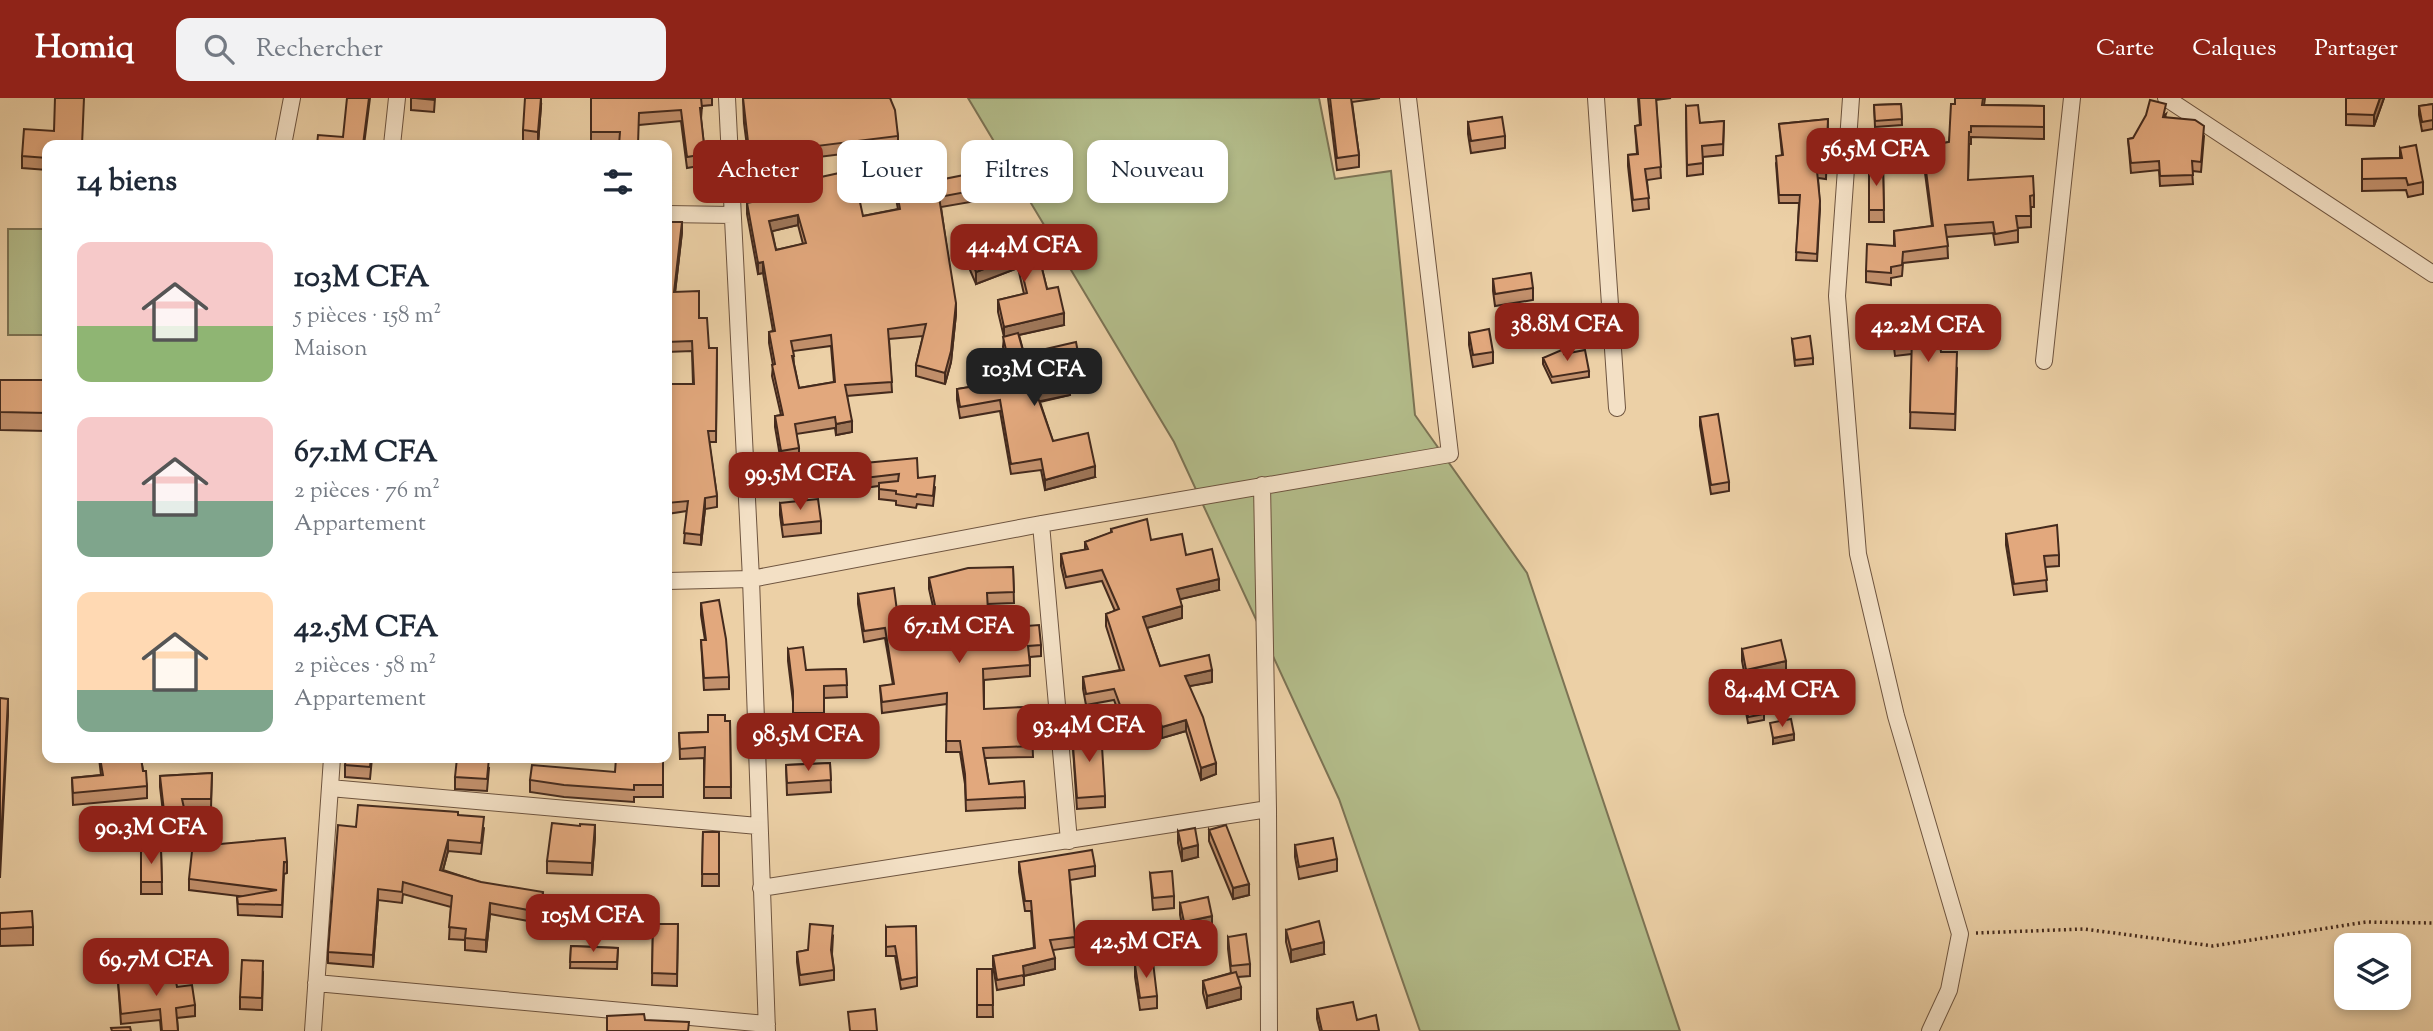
<!DOCTYPE html>
<html lang="fr">
<head>
<meta charset="utf-8">
<style>
  :root { --surface:#fff; --page:#f2f2f3; --text:#1f2937; --muted:#747a83; --accent:#8f2418 }
  body { margin:0; font-family:"Sorts Mill Goudy",serif; background:var(--page); color:var(--text); height:100vh; display:flex; flex-direction:column; font-size:26px; white-space:nowrap }
  * { box-sizing:border-box; margin:0 }
  p { font-size:23px; color:var(--muted) }
  .icon { flex:none; width:38px; height:38px; fill:none; stroke:currentColor; stroke-width:2; stroke-linecap:round; stroke-linejoin:round }
  .map { position:relative; flex:1; overflow:hidden }
  .side { position:absolute; left:42px; top:42px; width:630px; height:623px; display:flex; flex-direction:column; background:var(--surface); border-radius:14px; box-shadow:0 4px 10px #0003 }
  .side>* { flex:none }
  .top-card { position:absolute; left:693px; top:42px; width:665px; height:63px; display:flex; gap:14px }
  .buttons { position:absolute; left:2334px; top:835px; display:grid; gap:14px }
  .buttons a { display:grid; place-items:center; width:77px; height:77px; border-radius:14px; background:var(--surface); box-shadow:0 4px 10px #0003; font-size:35px }
  .price { position:absolute; translate:-50% -60px; padding:0 16px; border-radius:14px; background:var(--accent); color:#fff; font-size:23px; line-height:46px; filter:drop-shadow(0 2px 4px #0008) }
  .price::after { content:''; position:absolute; left:50%; top:42px; width:21px; height:16px; margin-left:-10px; background:inherit; clip-path:polygon(0 0,100% 0,50% 100%) }
  .price.current { background:#222; color:#fff }
  ul { padding:0; list-style:none }
  li { display:flex; align-items:center; gap:21px; height:175px; padding:0 35px }
  li span { display:grid; place-items:center; flex:none; width:196px; height:140px; border-radius:14px; color:#555 }
  li>.icon { margin-inline-start:auto }
  span .icon { width:84px; height:84px; fill:#fffc; stroke-width:1 }
  li b { font-size:30px }
  h2 { display:flex; justify-content:space-between; align-items:center; height:84px; padding:0 35px; font-size:30px }
  .tag { padding:0 24px; border-radius:14px; background:var(--surface); box-shadow:0 4px 10px #0003; font-size:24px; line-height:63px }
  .tag.current { background:var(--accent); color:#fff }
  header { display:flex; align-items:center; gap:42px; box-sizing:border-box; height:98px; padding:0 35px; background:var(--accent); color:#fff }
  header strong { font-size:33px }
  nav { display:flex; gap:38px; margin-inline-start:auto; font-size:24px }
  .search { width:490px; height:63px; background:var(--page); display:flex; align-items:center; gap:18px; box-sizing:border-box; padding:0 24px; border-radius:14px; color:var(--muted); font-size:26px }
  .map>svg:first-child { display:block }
</style>
</head>
<body>
<header>
<strong>Homiq</strong>
<div class="search"><svg class="icon" aria-label="search" viewBox="0 0 24 24"><circle cx="10" cy="10" r="6"/><path d="M15 15l6 6"/></svg>Rechercher</div>
<nav><a>Carte</a><a>Calques</a><a>Partager</a></nav>
</header>
<div class="map">
<svg width="2433" height="933" viewBox="0 0 2433 933">
  <rect width="100%" height="100%" fill="#ecd0a6"/>
  <filter id="stains"><feTurbulence type="fractalNoise" baseFrequency=".00286" numOctaves="4"/><feColorMatrix values="0 0 0 0 .2 0 0 0 0 .09 0 0 0 0 .02 0 0 0 .5 -.17"/></filter>
  <radialGradient id="worn" r=".72"><stop offset=".6" stop-color="#630" stop-opacity="0"/><stop offset="1" stop-color="#630" stop-opacity=".3"/></radialGradient>
  <path fill="#b3bc8a" stroke="#7c7354" stroke-width="2" d="M968 0H1319L1335 81 1391 73 1415 317 1527 475 1680 933H1420L1339 701 1174 344Z
    M8 131H47V237H8Z"/>
  <g fill="none" stroke-linecap="round" stroke-linejoin="round">
    <defs>
      <path id="minor" d="M727 0 751 481 767 933
        M1596 0 1617 310
        M1851 0 1837 198 1858 456 1896 618 1960 836 1949 892 1930 933
        M2166 0 2433 176
        M283 47 292 0
        M392 47 397 0
        M667 116 732 117
        M2044 263 2072 0
        M1262 387 1268 711 1269 933
        M1041 426 1069 743
        M667 483 751 481 1041 426 1450 356 1408 0
        M330 690 758 728
        M761 790 1268 711
        M316 885 767 926
        M313 933 332 660"/>
    </defs>
    <use href="#minor" stroke="#6e543f" stroke-width="18"/>
    <path stroke="#442a1d" stroke-width="3.5" stroke-dasharray="2 3.5" stroke-linecap="butt" d="M1976 835 2084 831 2213 848 2366 824 2433 825"/>
    <use href="#minor" stroke="#f3e0c5" stroke-width="16"/>
  </g>
  <path fill="#c2906c" stroke="#442a1d" stroke-width="2" fill-rule="evenodd" d="M411 0H435L434 14 411 12Z
    M591 0H712V7L702 8 701 21 705 56V67L687 70 681 23 639 27 619 45H591Z
    M743 0H890L898 38V49L794 62 798 84 863 118 898 111 891 75V64L919 70 929 84 982 91V102L941 109 956 216 951 264 945 286 916 278V267L923 238 889 241 892 294 847 298 852 334 836 337 835 330 796 336 799 350V361L781 364 775 329V318L781 317 772 278 773 267 769 245V234L773 233 763 175 758 176 747 116V105L760 102 753 71 750 72 744 25ZM798 127 803 146 776 152 772 133ZM831 248 834 284 799 290 794 266 793 253Z
    M1328 0H1380L1352 4 1359 57V69L1337 72Z
    M1638 0H1671L1656 2 1661 80 1647 82 1649 111 1633 113 1628 68V57L1637 56 1635 28 1640 27Z
    M1985 0 1984 7 2044 8V41L1971 39V46H1969L1968 82 2034 97V109H2031V129L2018 130V144L1995 147 1993 135 1947 139 1948 160 1903 165 1902 178 1891 180V187L1866 184V173L1894 148V133L1932 128 1923 60V49L1949 44 1955 6Z
    M2346 0H2384L2374 28 2346 27Z
    M1901 6 1902 27 1875 29 1874 7Z
    M2433 6V31L2422 33 2419 17V8Z
    M541 8 538 46 523 44V32Z
    M1686 8 1700 25 1724 23 1723 57 1703 59V76L1687 78Z
    M2166 16 2165 19 2204 38 2201 74 2192 73 2193 86 2160 88 2159 72 2131 75 2128 41 2133 40Z
    M1828 21 1826 81 1818 80 1820 111 1817 163 1796 162 1799 105H1779L1776 65 1782 57 1779 26Z
    M1468 24 1505 38V50L1471 55 1468 36Z
    M47 47V72L22 70V58Z
    M2400 50 2423 84V96L2408 99 2406 92 2362 93V61L2400 60Z
    M1883 67 1884 124H1869V68Z
    M667 124 682 134 675 194 699 220 709 250H717L716 344H709L717 398V409L705 411 701 447 684 445 687 413 667 416V286H693L692 253 667 254Z
    M1034 138 1047 191 1064 227 1019 237 1024 256 1080 276 1068 278 1070 297 1040 304 1053 343 1095 379 1045 392 1041 372 1011 376 1000 313 960 320 957 302V291L1011 282 1003 249 1004 239 998 214V202L1024 196 1018 170 976 186 970 172V160Z
    M1493 181 1533 190V202L1495 208 1493 193Z
    M1892 217 1941 254 1957 270 1955 332 1910 330 1912 256 1895 258 1892 233Z
    M1469 235 1493 254V265L1473 269 1469 247Z
    M1792 241 1813 260V266L1795 268Z
    M1564 256 1589 273V279L1552 285 1543 266V260Z
    M0 282H47V333L0 332Z
    M1700 319 1729 384V393L1711 396 1700 328Z
    M854 366 918 380 935 389 933 408 917 406 916 410 896 407V403L879 401V388L856 391Z
    M780 405 821 423V435L783 439 780 417Z
    M1111 431 1151 442 1186 457 1219 492 1180 501 1182 520 1147 530 1160 568 1212 584 1189 588 1216 676 1201 682 1186 633 1162 640 1160 634 1130 645 1114 602 1086 607 1083 591V579L1120 572 1106 528V516L1115 513 1102 483 1066 490 1061 468V456L1085 452V444L1111 435Z
    M2006 436 2059 457V468L2045 469 2047 493 2014 497 2006 447Z
    M1013 469 1014 505 988 506 989 531 1041 547V558L1030 559V578L984 582V611L1024 631H1032L1033 659 985 660 989 686 1025 699V710L966 713 965 686 960 654H946L947 606 882 615 880 588 893 587 885 540 864 544 858 506V496L899 528 936 522 929 491V480Z
    M701 505 729 579V591L704 592 701 542H705L701 517Z
    M788 551 806 572 846 571 847 599 824 600V627H793V604L788 563Z
    M1742 551 1786 575 1746 584 1742 563Z
    M1743 592 1764 616V622L1748 625 1743 598Z
    M725 623H730L731 700H704V660L680 661 679 635 708 634Z
    M1072 635 1105 698V709L1077 711Z
    M99 660H141L143 673 147 688V700L73 707 72 680 101 677Z
    M372 660 370 681 345 679V667Z
    M663 660V699H634V704L564 699 530 694V682L615 674Z
    M830 665 831 694 787 697 786 667Z
    M489 670 487 693 455 691V679Z
    M212 675 211 711H184V720L164 723 160 689V678Z
    M458 717 484 730 481 756 448 753 443 772 543 805 539 825 490 816 486 854 465 852V842L449 841 451 809 403 796 402 805 378 802 373 869 328 865V854L356 729Z
    M580 728 595 739 592 777 547 775V763Z
    M1209 732 1249 797 1233 801 1209 743Z
    M1178 733 1198 759 1182 763 1178 745Z
    M703 734H719V788H702Z
    M1295 747 1337 761V773L1299 781 1295 759Z
    M141 752H161L162 796H141Z
    M287 764V775L284 776 282 819 238 817 237 799 239 798 189 792V781Z
    M1019 764 1095 768V778L1070 782 1075 849 1053 852 1055 871 1024 878V887L997 892 993 868V858L1034 850 1031 813H1025L1019 774Z
    M1150 775 1174 798V810L1153 812Z
    M1180 805 1212 830 1184 836 1180 817Z
    M0 815 33 829V847L0 848Z
    M653 826H678L677 888 652 887Z
    M886 829 917 879V888L901 891 895 858H886Z
    M1286 832 1324 856 1291 864 1286 844Z
    M833 838 832 856 834 872V882L800 887 797 864V854L808 852Z
    M1228 839 1250 866V878L1238 879 1241 901 1207 910 1203 895V883L1231 875 1228 851Z
    M571 848 618 850 617 871 570 870Z
    M1135 867 1157 898V910L1140 912 1135 879Z
    M977 871H992L993 919H977Z
    M263 875 262 912 240 911V899Z
    M118 883 177 889 195 907V918L177 920 178 933H161L160 922 121 926Z
    M1317 911 1357 922 1379 933H1320L1317 921Z"/>
  <path fill="#9e7658" stroke="#442a1d" stroke-width="2" d="M369 0H370L364 47H363Z
    M541 0V8L538 46V34Z
    M2380 0H2384L2374 28V17Z
    M798 117V127L769 134V123Z
    M682 124V134L674 204V194Z
    M1018 158V170L976 186V174Z
    M763 164V175L758 176V165Z
    M956 205V216L951 264 945 286V275Z
    M1064 215V227L1004 240V229Z
    M1080 265V276L1066 278V268Z
    M1070 286V297L1036 304V294Z
    M852 323V334L836 337V326Z
    M1095 368V379L1045 392V382Z
    M705 400V411L701 447V437Z
    M1219 481V492L1177 502V491Z
    M1182 508V520L1143 531V519Z
    M1786 563V575L1746 584V572Z
    M1212 572V584L1185 589V578Z
    M8 601V618L0 780V763Z
    M1186 622V633L1162 640V629Z
    M1160 623V634L1130 645V634Z
    M1794 636V642L1773 646V640Z
    M1216 665V676L1201 682V670Z
    M595 727V739L592 777V765Z
    M448 742V753L440 783V772Z
    M1198 747V759L1182 763V751Z
    M1249 786V797L1233 801V790Z
    M378 791V802L373 869V857Z
    M543 794V805L539 825V814Z
    M490 805V816L486 854V842Z
    M1212 818V830L1184 836V824Z
    M1324 844V856L1291 864V852Z
    M1055 860V871L1023 878V868Z
    M1241 889V901L1207 910V898Z"/>
  <path fill="#e2a87d" stroke="#442a1d" stroke-width="2" fill-rule="evenodd" d="M55 0H84L82 47H47V60L22 58 24 31 54 33Z
    M347 0H369L363 47H317L318 37 343 39Z
    M415 0H434V2Z
    M525 0H541L538 34 523 32Z
    M591 0H701L702 10H700L705 56 687 59 681 12 639 15 638 47H619L620 34H591Z
    M743 0H890L895 12 898 38 792 51 798 84 853 72 863 118 900 111 891 64 916 59 919 70 926 69 929 84 979 74 982 91 939 99 956 205 951 253 945 275 916 267 926 226 888 231 892 284 845 287 852 323 836 326 835 319 795 326 799 350 781 353 775 318 783 317 772 267 775 266 769 234 775 233 763 164 758 165 747 105 762 102 753 60 750 61ZM798 117 806 145 776 152 769 123ZM831 237 835 284 799 290 792 258H794L791 243Z
    M1330 0H1351L1359 57 1337 60Z
    M1639 0H1656L1661 69 1645 71 1649 100 1633 102 1628 57 1638 56 1635 28 1641 27Z
    M1955 0H1983L1982 7 2044 8V29L1971 28V34H1969L1968 82 2033 78 2034 97 2030 98 2031 118H2016L2018 132 1995 136 1993 124 1945 127 1948 148 1903 154 1902 167 1891 169V175L1866 173 1867 146 1895 148 1894 133 1933 128 1923 49 1949 44 1951 6H1955Z
    M2346 0H2380L2374 17 2346 16Z
    M2150 2 2166 6 2163 19 2195 22 2204 28 2201 64 2192 63 2193 77 2160 78 2159 63 2131 65 2128 41 2133 40 2146 17Z
    M1901 6 1902 21 1875 23 1874 7Z
    M2433 6V22L2422 24 2419 8Z
    M1698 7 1700 25 1724 23 1723 46 1702 48 1703 65 1687 67 1686 8Z
    M1502 19 1505 38 1471 43 1468 24Z
    M1828 21 1826 73H1817L1820 103 1817 156 1796 154 1800 97H1779L1776 58 1783 57 1779 26Z
    M2416 47 2423 84 2408 87 2406 80 2362 81V61L2402 60 2400 50Z
    M1883 67 1884 112H1869V68Z
    M667 124H682L674 194 699 193V220H707L709 250H717L716 333H708L717 398 705 400 701 437 684 435 688 403 667 405V286H694L692 243 667 244Z
    M1034 138 1047 191 1058 189 1064 215 1004 229 998 202 1027 195 1018 158 976 174 970 160Z
    M1531 175 1533 190 1495 196 1493 181Z
    M1935 211 1941 254H1957L1955 316 1910 314 1912 239 1895 242 1892 217Z
    M1489 231 1493 254 1473 257 1469 235Z
    M1018 235 1024 256 1076 244 1080 265 1066 268 1070 286 1036 294 1053 343 1088 335 1095 368 1045 382 1041 361 1011 366 1000 302 960 309 957 291 1013 282 1003 239Z
    M1810 238 1813 260 1795 262 1792 241Z
    M1564 251V256L1585 252 1589 273 1552 279 1543 260Z
    M0 282H47V315L0 314Z
    M1718 316 1729 384 1711 387 1700 319Z
    M917 360 918 380 935 378 933 398 917 396 916 399 896 396V393L879 391V385L898 383 899 376 856 381 854 366Z
    M818 401 821 423 783 427 780 405Z
    M1147 421 1151 442 1182 436 1186 457 1212 451 1219 481 1177 491 1182 508 1143 519 1160 568 1209 557 1212 572 1185 578 1203 619 1216 665 1201 670 1186 622 1162 629 1160 623 1130 634 1114 591 1086 596 1083 579 1124 572 1106 516 1119 511 1102 472 1066 479 1061 456 1088 451 1085 444 1112 434 1111 431Z
    M2057 427 2059 457 2044 458 2047 482 2014 486 2006 436Z
    M1013 469 1014 494 987 495 989 531 1039 527 1041 547 1028 548 1030 567 983 571 984 611 1023 609 1024 631H1032L1033 648 983 650 989 686 1024 683 1025 699 966 702 965 676 960 643H946L947 595 882 604 880 588 894 586 885 530 864 533 858 496 894 490 899 528 938 521 929 480 968 470Z
    M719 502 726 541 729 579 704 580 701 542H706L701 505Z
    M1781 542 1786 563 1746 572 1742 551Z
    M803 549 806 572 846 571 847 587 824 588V615H793V593L788 551Z
    M1758 589 1764 616 1748 619 1743 592Z
    M0 600 8 601 0 763Z
    M708 617H725V623H730L731 689H704L705 649 680 651 679 635 708 634Z
    M1791 621 1794 636 1773 640 1770 625Z
    M1101 632 1105 698 1077 700 1072 635Z
    M100 660H141L143 673H146L147 688 73 695 72 680 103 677Z
    M346 660H371L370 669 345 667Z
    M457 660H489L487 681 455 679Z
    M616 660H663V687H634V692L564 687 530 682 532 667 615 674Z
    M830 665 831 682 787 685 786 667Z
    M212 675 211 701H182L184 710 164 713 160 678Z
    M358 707 458 714V717L484 719 481 745 448 742 440 772 481 784 543 794 539 814 490 805 486 842 465 840 466 831 449 829 452 798 403 784 402 794 378 791 373 857 328 854 338 727 356 729Z
    M552 725 580 728V726L595 727 592 765 547 763Z
    M1226 727 1249 786 1233 790 1209 732Z
    M1195 730 1198 747 1182 751 1178 733Z
    M703 734H719V776H702Z
    M285 740 287 764H284L282 807 238 806 237 799 277 792 189 781 193 744 220 746Z
    M1333 740 1337 761 1299 769 1295 747Z
    M141 752H161L162 784H141Z
    M1092 752 1095 768 1069 772 1075 839 1050 842 1055 860 1023 868 1024 877 997 882 993 858 1035 850 1031 803H1025L1019 764Z
    M1172 773 1174 798 1153 800 1150 775Z
    M1208 799 1212 818 1184 824 1180 805Z
    M32 813 33 829 0 831V815Z
    M1319 823 1324 844 1291 852 1286 832Z
    M653 826H678L677 876 652 875Z
    M810 826 833 828 831 852 834 872 800 877 797 854 808 852Z
    M916 828 917 879 901 882 895 848 886 849V829Z
    M1246 836 1250 866 1231 868 1228 839Z
    M571 848 618 850 617 864H570Z
    M242 862 263 863 262 900 240 899Z
    M1153 864 1157 898 1140 900 1135 867Z
    M977 871H992L993 907H977Z
    M1236 874 1241 889 1207 898 1203 883Z
    M175 878 177 889 192 887 195 907 176 910 178 933H162L160 911 121 916 118 883Z
    M1353 904 1357 922 1376 917 1379 933H1322L1317 911Z
    M875 911 877 933H850L848 914Z
    M644 916 645 922 689 924 688 933H607V918Z
    M130 929 131 933H112L111 930Z"/>
  <rect width="100%" height="100%" filter="url(#stains)"/>
  <rect width="100%" height="100%" fill="url(#worn)"/>
</svg>
<div class="buttons">
<a><svg class="icon" aria-label="layers" viewBox="0 0 24 24"><path d="M12 4l9 5-9 5-9-5zM3 14l9 5 9-5"/></svg></a>
</div>
<b class="price" style="left:1876px;top:90px">56.5M CFA</b>
<b class="price" style="left:1024px;top:186px">44.4M CFA</b>
<b class="price" style="left:1567px;top:265px">38.8M CFA</b>
<b class="price" style="left:1928px;top:266px">42.2M CFA</b>
<b class="price current" style="left:1034px;top:310px">103M CFA</b>
<b class="price" style="left:800px;top:414px">99.5M CFA</b>
<b class="price" style="left:959px;top:567px">67.1M CFA</b>
<b class="price" style="left:1782px;top:631px">84.4M CFA</b>
<b class="price" style="left:1089px;top:666px">93.4M CFA</b>
<b class="price" style="left:808px;top:675px">98.5M CFA</b>
<b class="price" style="left:151px;top:768px">90.3M CFA</b>
<b class="price" style="left:593px;top:856px">105M CFA</b>
<b class="price" style="left:1146px;top:882px">42.5M CFA</b>
<b class="price" style="left:156px;top:900px">69.7M CFA</b>
<div class="top-card">
<a class="tag current">Acheter</a>
<a class="tag">Louer</a>
<a class="tag">Filtres</a>
<a class="tag">Nouveau</a>
</div>
<section class="side">
<h2>14 biens<svg class="icon" aria-label="filters" viewBox="0 0 24 24"><path d="M4 7h16M4 17h16"/><circle cx="9" cy="7" r="2"/><circle cx="15" cy="17" r="2"/></svg></h2>
<ul>
<li><span style="background:linear-gradient(#f6c9c9 60%,#8fb573 0)"><svg class="icon" aria-label="home" viewBox="0 0 24 24"><path d="M3 11l9-7 9 7M6 9v11h12V9"/></svg></span><div><b>103M CFA</b><p>5 pièces · 158 m²</p><p>Maison</p></div></li>
<li><span style="background:linear-gradient(#f6c9c9 60%,#7fa58c 0)"><svg class="icon" aria-label="home" viewBox="0 0 24 24"><path d="M3 11l9-7 9 7M6 9v11h12V9"/></svg></span><div><b>67.1M CFA</b><p>2 pièces · 76 m²</p><p>Appartement</p></div></li>
<li><span style="background:linear-gradient(#ffd9b3 70%,#7fa58c 0)"><svg class="icon" aria-label="home" viewBox="0 0 24 24"><path d="M3 11l9-7 9 7M6 9v11h12V9"/></svg></span><div><b>42.5M CFA</b><p>2 pièces · 58 m²</p><p>Appartement</p></div></li>
</ul>
</section>
</div>
</body>
</html>
